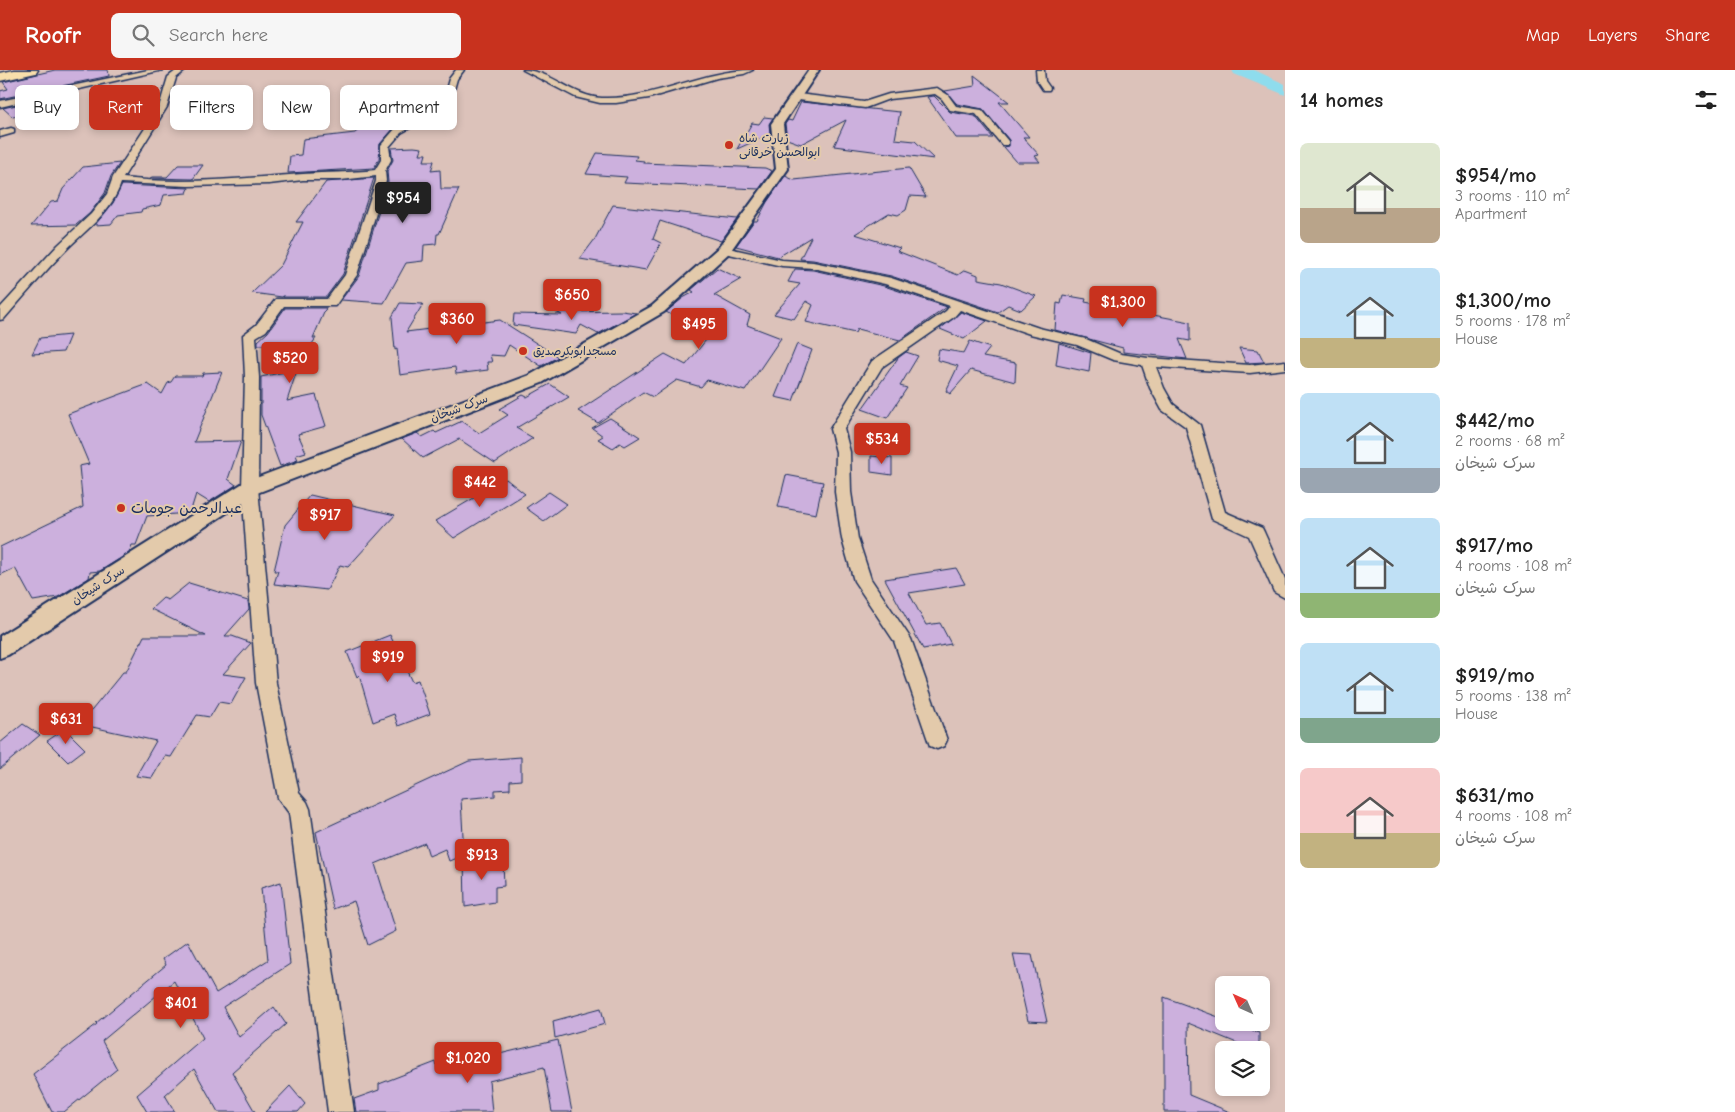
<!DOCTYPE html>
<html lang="en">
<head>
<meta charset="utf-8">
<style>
  :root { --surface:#fff; --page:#f6f6f6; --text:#222; --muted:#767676; --accent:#c8321e }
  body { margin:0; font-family:"Comic Neue","Playpen Sans Arabic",sans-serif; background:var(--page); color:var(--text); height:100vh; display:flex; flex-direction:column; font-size:19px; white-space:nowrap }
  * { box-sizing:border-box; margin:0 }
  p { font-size:16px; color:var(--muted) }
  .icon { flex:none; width:28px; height:28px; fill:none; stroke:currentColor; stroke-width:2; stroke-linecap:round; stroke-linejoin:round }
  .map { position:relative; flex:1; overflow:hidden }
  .drawer { display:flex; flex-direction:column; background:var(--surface); width:450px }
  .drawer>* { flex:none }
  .top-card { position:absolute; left:15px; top:15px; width:475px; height:45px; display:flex; gap:10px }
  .needle { width:32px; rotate:315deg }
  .fabs { position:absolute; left:1215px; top:906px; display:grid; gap:10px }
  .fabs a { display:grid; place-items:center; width:55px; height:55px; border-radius:8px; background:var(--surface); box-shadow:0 2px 8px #0003; font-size:25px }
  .price { position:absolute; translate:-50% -42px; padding:0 11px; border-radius:5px; background:var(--accent); color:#fff; font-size:16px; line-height:32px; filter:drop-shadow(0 1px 2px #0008) }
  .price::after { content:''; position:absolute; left:50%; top:30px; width:15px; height:11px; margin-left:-8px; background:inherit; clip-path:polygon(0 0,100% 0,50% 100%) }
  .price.current { background:#222; color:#fff }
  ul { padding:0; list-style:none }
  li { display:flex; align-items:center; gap:15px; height:125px; padding:0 15px }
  li span { display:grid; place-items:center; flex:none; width:140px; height:100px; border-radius:8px; color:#555 }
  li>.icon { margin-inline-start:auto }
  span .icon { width:60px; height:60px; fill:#fffc; stroke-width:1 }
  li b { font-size:21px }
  h2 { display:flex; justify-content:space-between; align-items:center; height:60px; padding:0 15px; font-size:21px }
  .chip { padding:0 18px; border-radius:8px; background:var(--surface); box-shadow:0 2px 8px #0003; font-size:18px; line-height:45px }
  .chip.current { background:var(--accent); color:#fff }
  header { display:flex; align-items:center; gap:30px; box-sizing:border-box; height:70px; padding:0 25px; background:var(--accent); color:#fff }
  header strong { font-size:24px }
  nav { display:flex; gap:28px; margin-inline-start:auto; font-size:18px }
  .search { width:350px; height:45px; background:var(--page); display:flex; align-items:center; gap:12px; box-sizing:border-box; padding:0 18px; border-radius:8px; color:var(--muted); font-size:19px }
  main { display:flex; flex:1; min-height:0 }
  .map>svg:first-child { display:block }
</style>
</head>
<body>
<header>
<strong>Roofr</strong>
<div class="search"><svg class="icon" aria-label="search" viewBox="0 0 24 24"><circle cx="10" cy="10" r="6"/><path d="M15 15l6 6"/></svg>Search here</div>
<nav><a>Map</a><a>Layers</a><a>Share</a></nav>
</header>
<main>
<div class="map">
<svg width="1285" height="1042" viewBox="0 0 1285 1042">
  <rect width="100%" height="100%" fill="#dcc2ba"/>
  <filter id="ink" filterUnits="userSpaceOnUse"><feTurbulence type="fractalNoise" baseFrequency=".02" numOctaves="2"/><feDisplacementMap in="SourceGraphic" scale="10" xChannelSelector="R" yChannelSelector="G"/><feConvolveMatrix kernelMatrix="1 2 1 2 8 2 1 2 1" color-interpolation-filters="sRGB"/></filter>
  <g filter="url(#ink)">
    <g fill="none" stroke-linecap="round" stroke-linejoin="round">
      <path fill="#8edced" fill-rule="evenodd" d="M1232 0H1254L1285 14V25L1234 4Z"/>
    </g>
    <path fill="#ccb0dd" stroke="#1b2f5e" d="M55 0H108L109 6 0 29V21L8 19 3 12Z
      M974 5 1009 32H999L1029 67H1023L1039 85 1035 86 1040 92H1017L1004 77 1009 76V70L983 39 957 34 945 21 975 16Z
      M934 26 950 42 975 46 993 68H956L927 27Z
      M34 31 44 39 13 47 3 38Z
      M801 32 900 42 895 69 915 71 934 89 834 76 846 50 801 74 787 69 785 54 788 50 792 51Z
      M390 34H428L418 45 394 58 380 74 379 89 374 98 288 103 290 86 301 85 303 69 355 63Z
      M764 47 773 48 769 54 770 64 737 79 752 53 759 54Z
      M414 77 422 78 420 84H426L424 91H434L431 101 440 100 441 119H459L439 164H437L436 174 424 175 423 191 406 193 384 233 341 230 359 206 388 112 387 101 393 90 391 78Z
      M597 83 637 86 635 90 644 91 643 93 765 98 772 101 759 119 624 113 627 107 586 104Z
      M120 93 111 106 105 123 90 143 76 155 31 156 51 132 58 131 63 119 83 97Z
      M178 95H203L193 109 150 108 152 107H167Z
      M909 98 926 127 910 126 906 140 898 145 889 143 855 164 900 178 897 181 958 205 965 200 978 205V209L1001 213 1036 226 1021 240 1008 235 998 242 891 206 813 190 800 189 811 167 778 187 736 176 754 151H757L767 132 785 106 794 110Z
      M374 108 343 204 326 227H283L285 225 282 227 252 223 281 195 303 152H296L326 112Z
      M122 115 188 118H189L187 123 164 125 161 135 142 139 141 142 118 145 111 154 95 155 113 133Z
      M613 135 664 141 737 149 721 171 660 151 653 169 661 173 646 200 580 189 595 169Z
      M717 198 741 209 714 225 750 245 747 255 781 268 745 321 707 310 701 317 677 310 653 327 643 322 598 353 578 341 665 284 686 295 710 265 666 242 683 228 694 222 691 220Z
      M795 199 813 200 884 216 947 237 900 270 857 259 855 263 806 252 813 235 806 231 794 249 774 244 800 214 788 212Z
      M1063 225 1086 229 1085 232 1190 252V271L1179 269 1187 289 1123 282V278L1055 260 1057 233 1061 234Z
      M400 233 423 234 406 262 500 250 558 287 541 296 509 275 504 286 490 285 492 292H487L488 300 456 304 455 297 400 305 397 279 395 280 392 247Z
      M285 238H326L313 268H316L299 294 287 331 316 325 326 356 298 364 306 382 296 385 298 390 280 396 261 345V307L289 301 268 275H258V271L268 262Z
      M622 241 636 243 598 264 581 255 576 264 513 255 514 244 562 245 556 242Z
      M961 242 987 251 964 269 940 259Z
      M70 265 63 282 32 284 40 268Z
      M970 271 990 278 983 287 1016 293 1015 312 971 300 950 324 946 321 958 296 937 290 939 279 964 283Z
      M1059 273 1091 283 1089 302 1056 295Z
      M797 274 812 280 793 331 775 327Z
      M1239 278 1258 280 1264 292 1246 293Z
      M906 282 918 286 900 316 907 318 887 348 862 339 898 288Z
      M222 302 194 372 241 371 228 409 236 415 209 432 196 424 190 443 147 446 136 475H132L129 483 100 501 90 502 89 508 58 527 33 531 15 498 0 505V477L83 437 79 396 89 394 68 344 148 314 162 324 168 313 171 312 175 306H202L203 303Z
      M550 314 569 327 516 358 533 368 495 393 459 369 423 388 402 369 417 363 422 367 434 361 436 363 462 351 479 363 508 345 499 339 523 325 527 327Z
      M610 348 640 367 625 376 620 373 613 378 598 369 603 366 592 358Z
      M871 386 892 388V405L871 402Z
      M786 405 823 412 816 444 778 437Z
      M506 409 525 424 454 468 435 451Z
      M549 422 567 434 544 451 526 438Z
      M310 425 395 445 348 497 340 495 327 520 274 514 278 501H274L285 455Z
      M956 498 965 514 909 523 926 555 940 553 951 574 923 579 885 509Z
      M189 513 248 531 249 539 225 566H232L251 573 223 604 246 607 231 634 219 632 210 647 197 645 171 687 165 686 152 708 136 706 156 671 74 653 92 640 123 602H126L144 566H206L151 539 163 528 168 530Z
      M390 565 412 612 418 610 430 644 398 656 394 644 373 652 359 605 357 607 347 582Z
      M23 654 40 665 0 699V673Z
      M65 659 85 679 68 692 47 671Z
      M521 687V710L510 711V719L495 720V726L461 729 464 785 449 791 445 779 429 786 425 773 375 794 396 861 368 875 354 831 333 839 316 762 469 691Z
      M483 785 484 795 503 792 504 816 495 817V832L465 837 464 788Z
      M281 812 290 894 223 937 239 967 274 937 286 954 232 1002 255 1042H218L194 999 165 1025 175 1042H147L137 1025 203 968 174 911 102 971 117 999 64 1042H52L33 1004 97 954 96 953 166 895 163 889 188 871 216 923 268 890 261 818Z
      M1013 884 1032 885 1047 952 1028 951Z
      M1164 927 1224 949V952H1232L1259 963V980H1254L1188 953 1189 1025 1230 1042H1164Z
      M601 938 605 954 555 968 553 951Z
      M558 970 572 1042H552L544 997 489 1011 492 1042H356L354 1029 379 1020V1014L436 992 437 999Z
      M290 1016 305 1034 298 1042H265Z"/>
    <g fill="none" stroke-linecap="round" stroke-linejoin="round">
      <defs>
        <path id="minor" d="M148 0H163L0 37V31Z
          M177 0H186L176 8 167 37 123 108C182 115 243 108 303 104 327 102 351 103 375 100L381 90V75L395 59 415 48 430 44 442 34 449 9 456 0H464L457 9 449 37 436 48 421 52 401 63 389 77 391 90 385 101 386 111 357 205 335 236H284L266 261 256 267 259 307 258 418 276 613 299 723 307 732 310 739 354 1042H328L289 743 278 728 256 613 242 418 245 307 243 265 256 255 276 229H327L345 205 376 111V106L341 110H303L269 114 188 116 121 113C112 141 87 159 67 179 45 201 25 225 4 249L0 250V238L58 175 91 144 107 124 113 107 159 37 168 7Z
          M523 0C551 0 573 27 602 28 654 30 701 0 753 0L744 4 717 8 649 28 616 33H600L575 27Z
          M1036 0H1044L1045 11 1050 18 1049 20H1043L1037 11Z
          M937 18 948 25 956 36 982 40 1008 71V75H1002L976 44 950 40 942 29 935 24 889 29 865 38 798 30 794 27 798 24 864 32 889 24Z
          M11 58 14 59V63L0 67V61Z
          M724 177 782 190 813 192 891 208 1039 258 1086 269 1121 284 1148 288 1250 295 1285 291V299L1250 303 1156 297 1164 318 1173 334 1200 355 1225 442 1262 458 1264 462 1285 509V528L1274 522 1249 466 1212 449 1186 357 1162 340 1150 318 1142 295 1113 290 1077 275 1030 264 960 240 954 247 882 297 844 359 850 382 851 422 858 469 871 509 911 569 947 670 944 676 937 679 930 676 894 571 854 511 842 469 835 422 836 382 830 359 872 291 946 241 950 236 885 214 813 198 782 196 720 182 718 180Z"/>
        <path id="tertiary" d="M809 0H819L783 54 788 99 729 183 664 242 542 313 257 423 8 585 0 588V566L243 413 530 305 652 236 719 177 776 99 771 54Z"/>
        <path id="trunk" d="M14 0H38L36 3 0 11V3Z"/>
      </defs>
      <use href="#minor" stroke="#1b2f5e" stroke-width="3"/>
      <use href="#tertiary" stroke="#1b2f5e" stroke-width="4"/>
      <use href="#trunk" stroke="#1b2f5e" stroke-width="3"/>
      <use href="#minor" fill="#e3caab" fill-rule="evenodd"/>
      <use href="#tertiary" fill="#e3caab" fill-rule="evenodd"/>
      <use href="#trunk" fill="#f8deab" fill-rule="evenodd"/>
    </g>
  </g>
  <g fill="#c8321e" stroke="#e3caab" stroke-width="2">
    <circle cx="729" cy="75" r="5"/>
    <circle cx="523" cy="281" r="5"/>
    <circle cx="121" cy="438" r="5"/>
  </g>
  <g text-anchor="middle" stroke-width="4" stroke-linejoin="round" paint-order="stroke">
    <g font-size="12" fill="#1b2f5e" stroke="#e3caab" text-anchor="start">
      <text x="739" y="72">زیارت شاه<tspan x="739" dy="14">ابوالحسن خرقانی</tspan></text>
      <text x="533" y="285">مسجدابوبکرصدیق</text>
    </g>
    <g font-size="12" fill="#1b2f5e" stroke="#e3caab">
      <text transform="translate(459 338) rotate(-20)" y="4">سرک شیخان</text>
      <text transform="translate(98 515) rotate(-33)" y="4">سرک شیخان</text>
    </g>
    <g font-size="15" fill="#1b2f5e" stroke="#e3caab" text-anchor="start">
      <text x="131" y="443">عبدالرحمن جومات</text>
    </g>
  </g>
</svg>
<div class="fabs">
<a><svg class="needle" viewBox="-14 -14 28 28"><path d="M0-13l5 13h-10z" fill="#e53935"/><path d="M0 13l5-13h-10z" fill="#767676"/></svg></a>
<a><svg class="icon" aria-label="layers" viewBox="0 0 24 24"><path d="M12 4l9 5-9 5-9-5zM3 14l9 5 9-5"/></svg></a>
</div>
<b class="price current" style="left:403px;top:154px">$954</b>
<b class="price" style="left:572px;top:251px">$650</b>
<b class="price" style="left:1123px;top:258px">$1,300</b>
<b class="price" style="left:457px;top:275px">$360</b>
<b class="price" style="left:699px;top:280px">$495</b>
<b class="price" style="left:290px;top:314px">$520</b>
<b class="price" style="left:882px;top:395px">$534</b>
<b class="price" style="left:480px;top:438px">$442</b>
<b class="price" style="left:325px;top:471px">$917</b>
<b class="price" style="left:388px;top:613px">$919</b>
<b class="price" style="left:66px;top:675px">$631</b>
<b class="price" style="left:482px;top:811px">$913</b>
<b class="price" style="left:181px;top:959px">$401</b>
<b class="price" style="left:468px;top:1014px">$1,020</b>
<div class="top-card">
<a class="chip">Buy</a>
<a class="chip current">Rent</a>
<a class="chip">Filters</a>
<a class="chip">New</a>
<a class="chip">Apartment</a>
</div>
</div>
<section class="drawer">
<h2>14 homes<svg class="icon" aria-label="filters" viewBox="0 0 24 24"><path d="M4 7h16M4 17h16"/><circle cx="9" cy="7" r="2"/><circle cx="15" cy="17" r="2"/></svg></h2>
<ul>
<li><span style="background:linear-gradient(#dfe7d0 65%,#b9a48a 0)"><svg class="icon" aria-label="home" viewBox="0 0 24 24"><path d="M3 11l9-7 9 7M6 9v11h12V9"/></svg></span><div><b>$954/mo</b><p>3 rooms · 110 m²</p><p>Apartment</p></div></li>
<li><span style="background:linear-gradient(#bfe0f5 70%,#c2b280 0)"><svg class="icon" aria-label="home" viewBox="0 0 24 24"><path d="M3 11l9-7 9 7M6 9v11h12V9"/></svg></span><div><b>$1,300/mo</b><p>5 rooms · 178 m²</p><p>House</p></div></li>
<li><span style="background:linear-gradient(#bfe0f5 75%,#9aa5b1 0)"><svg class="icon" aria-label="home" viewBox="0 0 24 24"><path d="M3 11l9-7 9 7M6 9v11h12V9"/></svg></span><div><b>$442/mo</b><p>2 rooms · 68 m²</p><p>سرک شیخان</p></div></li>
<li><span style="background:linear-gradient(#bfe0f5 75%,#8fb573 0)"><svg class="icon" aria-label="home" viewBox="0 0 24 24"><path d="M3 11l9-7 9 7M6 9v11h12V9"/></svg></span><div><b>$917/mo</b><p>4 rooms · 108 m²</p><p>سرک شیخان</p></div></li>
<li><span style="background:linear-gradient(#bfe0f5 75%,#7fa58c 0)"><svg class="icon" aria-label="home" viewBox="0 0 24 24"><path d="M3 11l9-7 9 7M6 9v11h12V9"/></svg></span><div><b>$919/mo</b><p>5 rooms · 138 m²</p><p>House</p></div></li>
<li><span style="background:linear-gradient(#f6c9c9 65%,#c2b280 0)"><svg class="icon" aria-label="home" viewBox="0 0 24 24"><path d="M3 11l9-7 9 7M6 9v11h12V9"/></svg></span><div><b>$631/mo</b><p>4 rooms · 108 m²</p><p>سرک شیخان</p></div></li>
</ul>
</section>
</main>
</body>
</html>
